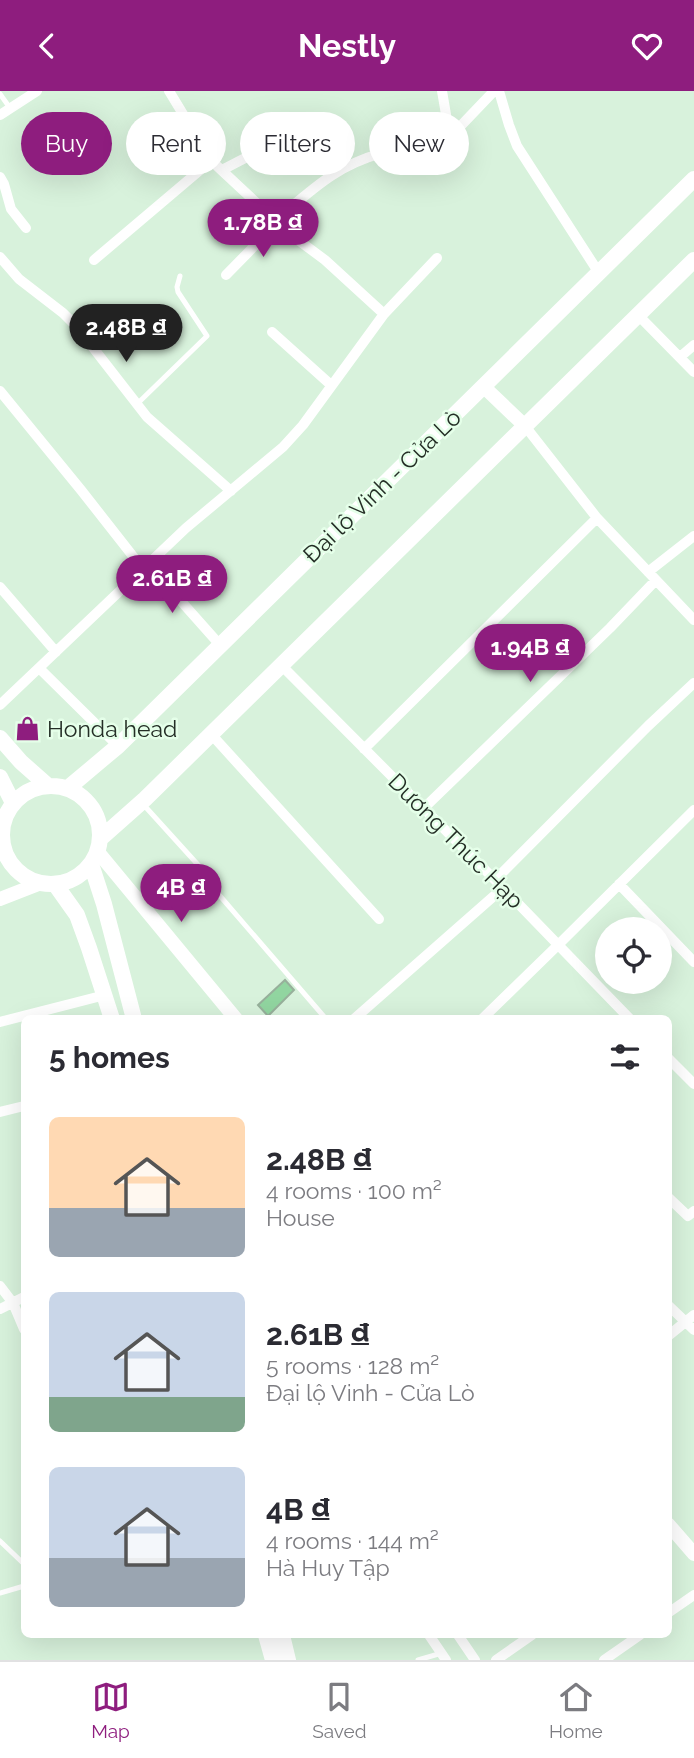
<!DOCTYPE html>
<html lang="en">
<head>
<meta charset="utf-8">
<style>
  :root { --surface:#fff; --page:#f2f2f3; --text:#2b2b33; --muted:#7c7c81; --line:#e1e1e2; --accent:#8e1d7e }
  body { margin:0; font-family:Raleway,sans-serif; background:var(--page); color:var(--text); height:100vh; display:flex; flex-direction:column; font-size:26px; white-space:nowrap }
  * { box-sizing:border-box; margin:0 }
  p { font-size:23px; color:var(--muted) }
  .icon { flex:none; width:38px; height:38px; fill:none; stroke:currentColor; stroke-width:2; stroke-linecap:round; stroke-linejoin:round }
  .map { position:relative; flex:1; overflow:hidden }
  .sheet { position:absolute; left:21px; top:924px; width:651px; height:623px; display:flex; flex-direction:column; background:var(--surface); border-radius:10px; box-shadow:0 7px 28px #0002 }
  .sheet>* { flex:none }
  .hud { position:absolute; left:21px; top:21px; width:653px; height:63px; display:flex; gap:14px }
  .buttons { position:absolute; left:595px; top:826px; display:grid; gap:14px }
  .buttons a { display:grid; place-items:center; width:77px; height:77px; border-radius:50%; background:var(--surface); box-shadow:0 7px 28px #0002; font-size:35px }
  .price { position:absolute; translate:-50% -60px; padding:0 16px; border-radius:24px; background:var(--accent); color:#fff; font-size:23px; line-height:46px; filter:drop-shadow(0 2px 4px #0008) }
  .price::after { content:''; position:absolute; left:50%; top:42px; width:21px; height:16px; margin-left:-10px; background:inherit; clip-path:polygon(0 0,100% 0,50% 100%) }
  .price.current { background:#222; color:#fff }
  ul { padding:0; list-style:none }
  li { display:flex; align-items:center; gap:21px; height:175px; padding:0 28px }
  li span { display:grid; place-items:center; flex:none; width:196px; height:140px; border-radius:10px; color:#555 }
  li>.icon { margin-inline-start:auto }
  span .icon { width:84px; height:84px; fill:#fffc; stroke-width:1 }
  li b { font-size:30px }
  h2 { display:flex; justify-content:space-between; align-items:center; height:84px; padding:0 28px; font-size:30px }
  .chip { padding:0 24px; border-radius:32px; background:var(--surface); box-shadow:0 7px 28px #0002; font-size:24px; line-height:63px }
  .chip.current { background:var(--accent); color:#fff }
  header { display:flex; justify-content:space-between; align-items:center; height:91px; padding:0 28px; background:var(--accent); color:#fff; font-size:32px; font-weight:700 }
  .tabs { display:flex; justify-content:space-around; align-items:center; height:98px; border-top:2px solid var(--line); background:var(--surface); font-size:19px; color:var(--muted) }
  .tabs a { display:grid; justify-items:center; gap:4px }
  .tabs .current { color:var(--accent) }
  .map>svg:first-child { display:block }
</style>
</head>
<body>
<header><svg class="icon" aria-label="back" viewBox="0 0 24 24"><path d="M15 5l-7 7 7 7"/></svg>Nestly<svg class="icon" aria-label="heart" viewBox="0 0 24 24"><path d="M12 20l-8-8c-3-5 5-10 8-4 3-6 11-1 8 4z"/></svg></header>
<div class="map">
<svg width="694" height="1569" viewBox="0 0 694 1569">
  <rect width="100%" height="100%" fill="#d8f2dc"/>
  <path fill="#91d5a0" stroke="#97b09b" stroke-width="2" d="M285 889 294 899 268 925 258 914Z"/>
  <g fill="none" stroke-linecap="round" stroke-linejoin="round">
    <path stroke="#fff" stroke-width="5" d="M0 3 10 17
      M137 313 207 245 178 201 177 196 180 185
      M142 712 200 776 214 798 326 928
      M0 1450 24 1473
      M0 1502 24 1495
      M418 1569 442 1562"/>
    <path stroke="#fff" stroke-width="10" d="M169 0 206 61 217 75 290 143 325 169 384 223
      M442 0 450 47
      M499 0 509 34 517 55 599 182
      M0 24 37 0
      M430 67 494 0
      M222 79 286 46
      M0 86 4 93 11 118 26 137
      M276 129C312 99 335 75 382 62
      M0 166 19 188 63 222 77 236 147 326 231 400
      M94 169 212 69
      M226 184 278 131
      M638 224 694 281
      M272 241 331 294
      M680 266 694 254
      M0 300 81 399 143 478
      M525 335 597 427 694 529
      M148 473 220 554
      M648 481 694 445
      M0 496 56 561
      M281 574 503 797 630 928
      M39 577 118 655
      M0 614 186 437 283 356 303 334 384 223 437 167
      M211 643 379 828
      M364 658 597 427
      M424 717 610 537 656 489
      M495 789 648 635 694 592
      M619 793 694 871
      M354 928 503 797
      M482 928 558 854 694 719
      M0 931 105 904
      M668 967 694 993
      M0 1021 24 1015
      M668 1106 688 1125 694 1120
      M0 1195 13 1212 24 1238
      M668 1214 694 1239
      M0 1218 24 1206
      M668 1245 694 1224
      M668 1522 694 1504
      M429 1544 446 1569
      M458 1544 475 1569
      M496 1569 532 1544
      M604 1569 640 1544"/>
    <path stroke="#fff" stroke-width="14" d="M483 295 525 335
      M0 728 4 727
      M98 761 236 928
      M0 808 41 792
      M668 1433 694 1463"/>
    <path stroke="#fff" stroke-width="16" d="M0 647 21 671 47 694
      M0 686 13 712
      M2 744a49 49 0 1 1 98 0a49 49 0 1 1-98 0Z
      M68 697 118 655 694 88
      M101 747 145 708 694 169
      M91 773 104 813 134 928
      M55 793 77 824 89 857 112 928
      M266 1544 273 1569
      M282 1544 288 1569"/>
  </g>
  <defs>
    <symbol id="shop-bare" viewBox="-9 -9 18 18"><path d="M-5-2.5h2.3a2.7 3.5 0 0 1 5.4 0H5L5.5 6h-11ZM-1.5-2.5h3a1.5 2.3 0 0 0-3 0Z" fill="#8e1d7e" stroke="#e5ffe9" stroke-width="2.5" paint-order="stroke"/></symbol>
  </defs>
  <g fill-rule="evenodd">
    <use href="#shop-bare" x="10" y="620" width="35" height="35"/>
  </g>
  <g text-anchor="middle" stroke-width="5" stroke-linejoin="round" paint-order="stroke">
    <g font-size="23" fill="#242e26" stroke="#e5ffe9">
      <text transform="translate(382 395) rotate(-44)" y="8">Đại lộ Vinh - Cửa Lò</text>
      <text transform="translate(456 750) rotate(45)" y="8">Dương Thúc Hạp</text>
    </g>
    <g font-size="23" fill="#242e26" stroke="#e5ffe9" text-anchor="start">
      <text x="47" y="646">Honda head</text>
    </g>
  </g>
</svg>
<div class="buttons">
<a><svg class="icon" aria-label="locate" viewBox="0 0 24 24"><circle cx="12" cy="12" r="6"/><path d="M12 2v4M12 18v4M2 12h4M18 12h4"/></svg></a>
</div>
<b class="price" style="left:263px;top:168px">1.78B ₫</b>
<b class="price current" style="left:126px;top:273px">2.48B ₫</b>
<b class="price" style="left:172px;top:524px">2.61B ₫</b>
<b class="price" style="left:530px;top:593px">1.94B ₫</b>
<b class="price" style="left:181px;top:833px">4B ₫</b>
<div class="hud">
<a class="chip current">Buy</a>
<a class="chip">Rent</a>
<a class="chip">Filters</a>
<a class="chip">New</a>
</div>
<section class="sheet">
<h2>5 homes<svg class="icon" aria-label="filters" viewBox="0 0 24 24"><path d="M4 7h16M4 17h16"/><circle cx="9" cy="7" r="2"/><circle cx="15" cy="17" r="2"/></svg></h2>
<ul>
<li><span style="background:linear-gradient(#ffd9b3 65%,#9aa5b1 0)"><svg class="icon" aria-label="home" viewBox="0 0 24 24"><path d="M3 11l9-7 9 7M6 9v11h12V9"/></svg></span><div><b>2.48B ₫</b><p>4 rooms · 100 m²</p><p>House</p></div></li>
<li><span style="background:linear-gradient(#c9d6e8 75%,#7fa58c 0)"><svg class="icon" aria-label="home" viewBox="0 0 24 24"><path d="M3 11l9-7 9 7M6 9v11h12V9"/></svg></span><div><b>2.61B ₫</b><p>5 rooms · 128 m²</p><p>Đại lộ Vinh - Cửa Lò</p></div></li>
<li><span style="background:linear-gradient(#c9d6e8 65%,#9aa5b1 0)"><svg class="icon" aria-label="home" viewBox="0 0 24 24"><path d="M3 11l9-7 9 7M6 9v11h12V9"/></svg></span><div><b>4B ₫</b><p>4 rooms · 144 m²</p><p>Hà Huy Tập</p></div></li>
</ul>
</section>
</div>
<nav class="tabs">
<a class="current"><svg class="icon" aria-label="map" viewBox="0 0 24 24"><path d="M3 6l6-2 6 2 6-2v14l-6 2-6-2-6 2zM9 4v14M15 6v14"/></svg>Map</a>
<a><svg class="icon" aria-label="saved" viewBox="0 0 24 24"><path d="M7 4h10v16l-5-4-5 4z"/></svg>Saved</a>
<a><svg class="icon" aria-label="home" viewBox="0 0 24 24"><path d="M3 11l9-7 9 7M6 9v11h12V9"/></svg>Home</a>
</nav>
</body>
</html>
